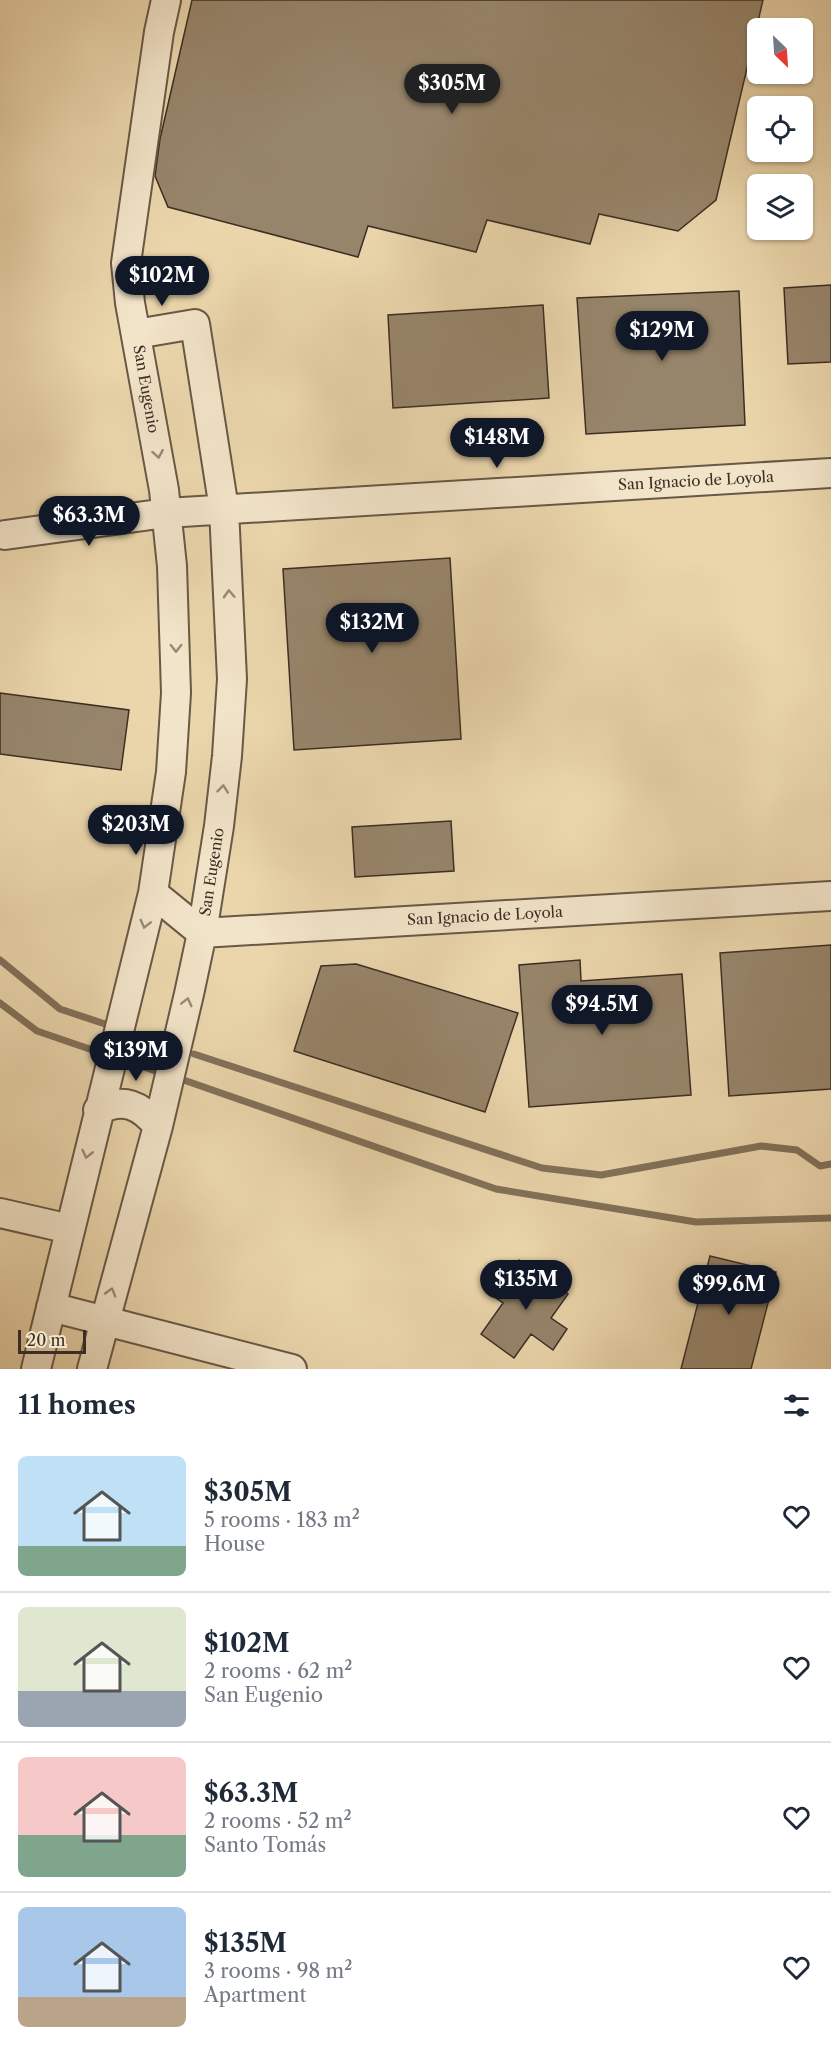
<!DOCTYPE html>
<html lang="en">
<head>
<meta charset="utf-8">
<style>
  :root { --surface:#fff; --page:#f6f6f7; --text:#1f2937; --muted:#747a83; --line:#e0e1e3; --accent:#111827 }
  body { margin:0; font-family:"Libre Caslon Text",serif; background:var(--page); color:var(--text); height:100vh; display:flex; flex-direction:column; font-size:22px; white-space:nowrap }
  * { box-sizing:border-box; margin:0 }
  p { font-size:20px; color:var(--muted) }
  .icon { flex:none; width:33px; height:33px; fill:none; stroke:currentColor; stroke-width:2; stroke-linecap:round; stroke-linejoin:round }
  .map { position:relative; height:1369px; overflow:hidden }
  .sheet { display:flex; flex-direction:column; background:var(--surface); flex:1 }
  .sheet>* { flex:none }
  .needle { width:39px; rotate:155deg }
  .fabs { position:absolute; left:747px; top:18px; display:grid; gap:12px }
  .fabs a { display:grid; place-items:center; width:66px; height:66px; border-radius:9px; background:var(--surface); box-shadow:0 2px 4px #0004; font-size:30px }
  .scale { position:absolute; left:18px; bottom:15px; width:68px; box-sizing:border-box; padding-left:6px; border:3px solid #3c2e25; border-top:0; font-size:16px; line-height:21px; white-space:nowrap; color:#3c2e25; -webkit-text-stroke:4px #f2e4c9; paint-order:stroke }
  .price { position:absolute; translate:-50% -51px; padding:0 14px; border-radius:21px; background:var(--accent); color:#fff; font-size:20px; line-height:39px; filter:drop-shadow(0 2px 3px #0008) }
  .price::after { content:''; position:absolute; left:50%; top:36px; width:18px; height:14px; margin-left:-9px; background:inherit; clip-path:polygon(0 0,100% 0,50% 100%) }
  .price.on { background:#222; color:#fff }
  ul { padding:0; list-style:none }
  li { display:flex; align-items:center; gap:18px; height:150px; padding:0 18px }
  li+li { border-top:2px solid var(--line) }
  li span { display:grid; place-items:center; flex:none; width:168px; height:120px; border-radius:9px; color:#555 }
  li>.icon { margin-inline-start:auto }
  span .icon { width:72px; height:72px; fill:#fffc; stroke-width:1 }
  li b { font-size:26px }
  h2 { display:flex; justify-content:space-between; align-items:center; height:72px; padding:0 18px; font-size:26px }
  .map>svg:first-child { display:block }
</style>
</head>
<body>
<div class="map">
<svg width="831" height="1369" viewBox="0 0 831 1369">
  <rect width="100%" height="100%" fill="#ebd6ac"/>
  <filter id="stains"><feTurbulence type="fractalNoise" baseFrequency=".00333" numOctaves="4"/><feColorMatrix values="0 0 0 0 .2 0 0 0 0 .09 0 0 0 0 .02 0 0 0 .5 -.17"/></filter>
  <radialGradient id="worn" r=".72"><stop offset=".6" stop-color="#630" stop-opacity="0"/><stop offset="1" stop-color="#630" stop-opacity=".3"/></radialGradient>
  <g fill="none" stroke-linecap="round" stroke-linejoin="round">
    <path stroke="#82715a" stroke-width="7" d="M0 960 60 1009 105 1024
      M0 1003 37 1031 107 1055
      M131 1033 156 1041
      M194 1054 542 1168 601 1175 761 1146 797 1150 820 1166 831 1164
      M118 1058 164 1074
      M175 1077 496 1189 696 1222 831 1218"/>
  </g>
  <path fill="#97856b" stroke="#3c2e25" stroke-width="1.5" d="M192 0H763L716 200 678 231 599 214 590 244 487 220 476 252 368 226 358 257 168 207 155 176 160 139Z
    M831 285V362L788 364 784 288Z
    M739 291 745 425 586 434 577 298Z
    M543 305 549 398 393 408 388 315Z
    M450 558 461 739 294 750 283 569Z
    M0 693 129 710 121 770 0 754Z
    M451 821 454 871 355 877 352 827Z
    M831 945V1089L729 1096 720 953Z
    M580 960 581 981 682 974 691 1095 529 1107 519 965Z
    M356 964 518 1013 485 1112 294 1051 321 966Z
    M710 1256 776 1272 751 1369H681Z
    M519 1260 568 1294 551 1318 567 1329 553 1350 531 1334 514 1358 481 1334 503 1303 493 1296Z"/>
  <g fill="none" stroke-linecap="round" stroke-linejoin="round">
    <defs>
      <path id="minor" d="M5 535 166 513 831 473
        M153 893 202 933 831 896
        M98 1110C124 1097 140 1105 158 1126
        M0 1213 70 1229
        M51 1307 292 1369
        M36 1369 153 893 171 772 176 693 172 566 164 490 130 303 126 263 159 32 166 0
        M92 1369 158 1126 189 994 202 933 219 826 227 756 232 679 224 509 195 324 136 334"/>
    </defs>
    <use href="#minor" stroke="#685847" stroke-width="32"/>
    <use href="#minor" stroke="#f2e4c9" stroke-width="28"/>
  </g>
  <defs><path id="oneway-chevron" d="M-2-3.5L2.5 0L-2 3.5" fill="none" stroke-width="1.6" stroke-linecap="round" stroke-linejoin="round" transform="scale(1.5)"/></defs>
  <g stroke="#978977">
    <use href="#oneway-chevron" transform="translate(158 454) rotate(80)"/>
    <use href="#oneway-chevron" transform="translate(229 594) rotate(-93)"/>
    <use href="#oneway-chevron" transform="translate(176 648) rotate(90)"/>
    <use href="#oneway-chevron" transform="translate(223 789) rotate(-84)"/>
    <use href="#oneway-chevron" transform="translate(145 924) rotate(104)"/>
    <use href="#oneway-chevron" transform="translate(187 1002) rotate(-76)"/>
    <use href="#oneway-chevron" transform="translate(87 1154) rotate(103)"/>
    <use href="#oneway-chevron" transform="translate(111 1292) rotate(-74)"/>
  </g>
  <g text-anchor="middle" stroke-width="4.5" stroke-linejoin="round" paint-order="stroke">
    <g font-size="15" fill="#3c2e25" stroke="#f2e4c9">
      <text transform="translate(146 389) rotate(80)" y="5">San Eugenio</text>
      <text transform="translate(696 481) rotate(-3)" y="5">San Ignacio de Loyola</text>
      <text transform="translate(212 872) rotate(-81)" y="5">San Eugenio</text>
      <text transform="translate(485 916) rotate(-3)" y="5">San Ignacio de Loyola</text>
    </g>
  </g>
  <rect width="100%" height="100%" filter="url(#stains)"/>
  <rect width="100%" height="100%" fill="url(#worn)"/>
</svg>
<div class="fabs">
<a><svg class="needle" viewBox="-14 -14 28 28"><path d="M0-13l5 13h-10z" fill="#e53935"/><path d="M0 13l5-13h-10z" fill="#747a83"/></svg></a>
<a><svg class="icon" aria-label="locate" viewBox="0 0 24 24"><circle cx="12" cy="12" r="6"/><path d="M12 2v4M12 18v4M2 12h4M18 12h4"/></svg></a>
<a><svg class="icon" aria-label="layers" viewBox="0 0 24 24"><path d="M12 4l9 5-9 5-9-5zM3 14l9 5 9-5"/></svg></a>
</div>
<div class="scale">20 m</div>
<b class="price on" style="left:452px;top:115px">$305M</b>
<b class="price" style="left:162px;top:307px">$102M</b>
<b class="price" style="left:662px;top:362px">$129M</b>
<b class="price" style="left:497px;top:469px">$148M</b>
<b class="price" style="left:89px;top:547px">$63.3M</b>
<b class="price" style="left:372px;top:654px">$132M</b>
<b class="price" style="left:136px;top:856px">$203M</b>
<b class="price" style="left:602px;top:1036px">$94.5M</b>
<b class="price" style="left:136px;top:1082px">$139M</b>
<b class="price" style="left:526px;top:1311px">$135M</b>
<b class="price" style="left:729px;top:1316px">$99.6M</b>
</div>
<section class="sheet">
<h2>11 homes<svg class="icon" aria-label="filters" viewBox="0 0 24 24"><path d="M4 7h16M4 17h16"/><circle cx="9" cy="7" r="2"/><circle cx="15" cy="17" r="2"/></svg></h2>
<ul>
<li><span style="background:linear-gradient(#bfe0f5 75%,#7fa58c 0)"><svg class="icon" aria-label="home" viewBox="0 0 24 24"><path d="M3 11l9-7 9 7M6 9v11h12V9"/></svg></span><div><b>$305M</b><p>5 rooms · 183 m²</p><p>House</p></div><svg class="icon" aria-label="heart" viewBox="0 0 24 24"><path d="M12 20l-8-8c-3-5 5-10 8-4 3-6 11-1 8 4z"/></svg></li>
<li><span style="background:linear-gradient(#dfe7d0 70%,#9aa5b1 0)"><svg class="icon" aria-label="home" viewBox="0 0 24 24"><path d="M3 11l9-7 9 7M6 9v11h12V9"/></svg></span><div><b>$102M</b><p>2 rooms · 62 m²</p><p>San Eugenio</p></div><svg class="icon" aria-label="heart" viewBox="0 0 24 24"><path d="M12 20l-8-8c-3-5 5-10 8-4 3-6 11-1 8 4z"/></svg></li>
<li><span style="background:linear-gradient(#f6c9c9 65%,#7fa58c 0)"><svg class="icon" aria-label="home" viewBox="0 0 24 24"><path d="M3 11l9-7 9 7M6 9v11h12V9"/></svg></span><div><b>$63.3M</b><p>2 rooms · 52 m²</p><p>Santo Tomás</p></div><svg class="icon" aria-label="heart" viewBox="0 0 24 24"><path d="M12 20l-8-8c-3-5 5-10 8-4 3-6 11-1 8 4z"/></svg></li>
<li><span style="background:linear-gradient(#a9c7e8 75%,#b9a48a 0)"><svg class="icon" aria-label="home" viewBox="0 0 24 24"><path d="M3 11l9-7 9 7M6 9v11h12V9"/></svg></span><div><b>$135M</b><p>3 rooms · 98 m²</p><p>Apartment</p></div><svg class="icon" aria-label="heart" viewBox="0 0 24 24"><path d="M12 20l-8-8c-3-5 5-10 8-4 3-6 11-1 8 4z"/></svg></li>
</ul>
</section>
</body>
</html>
